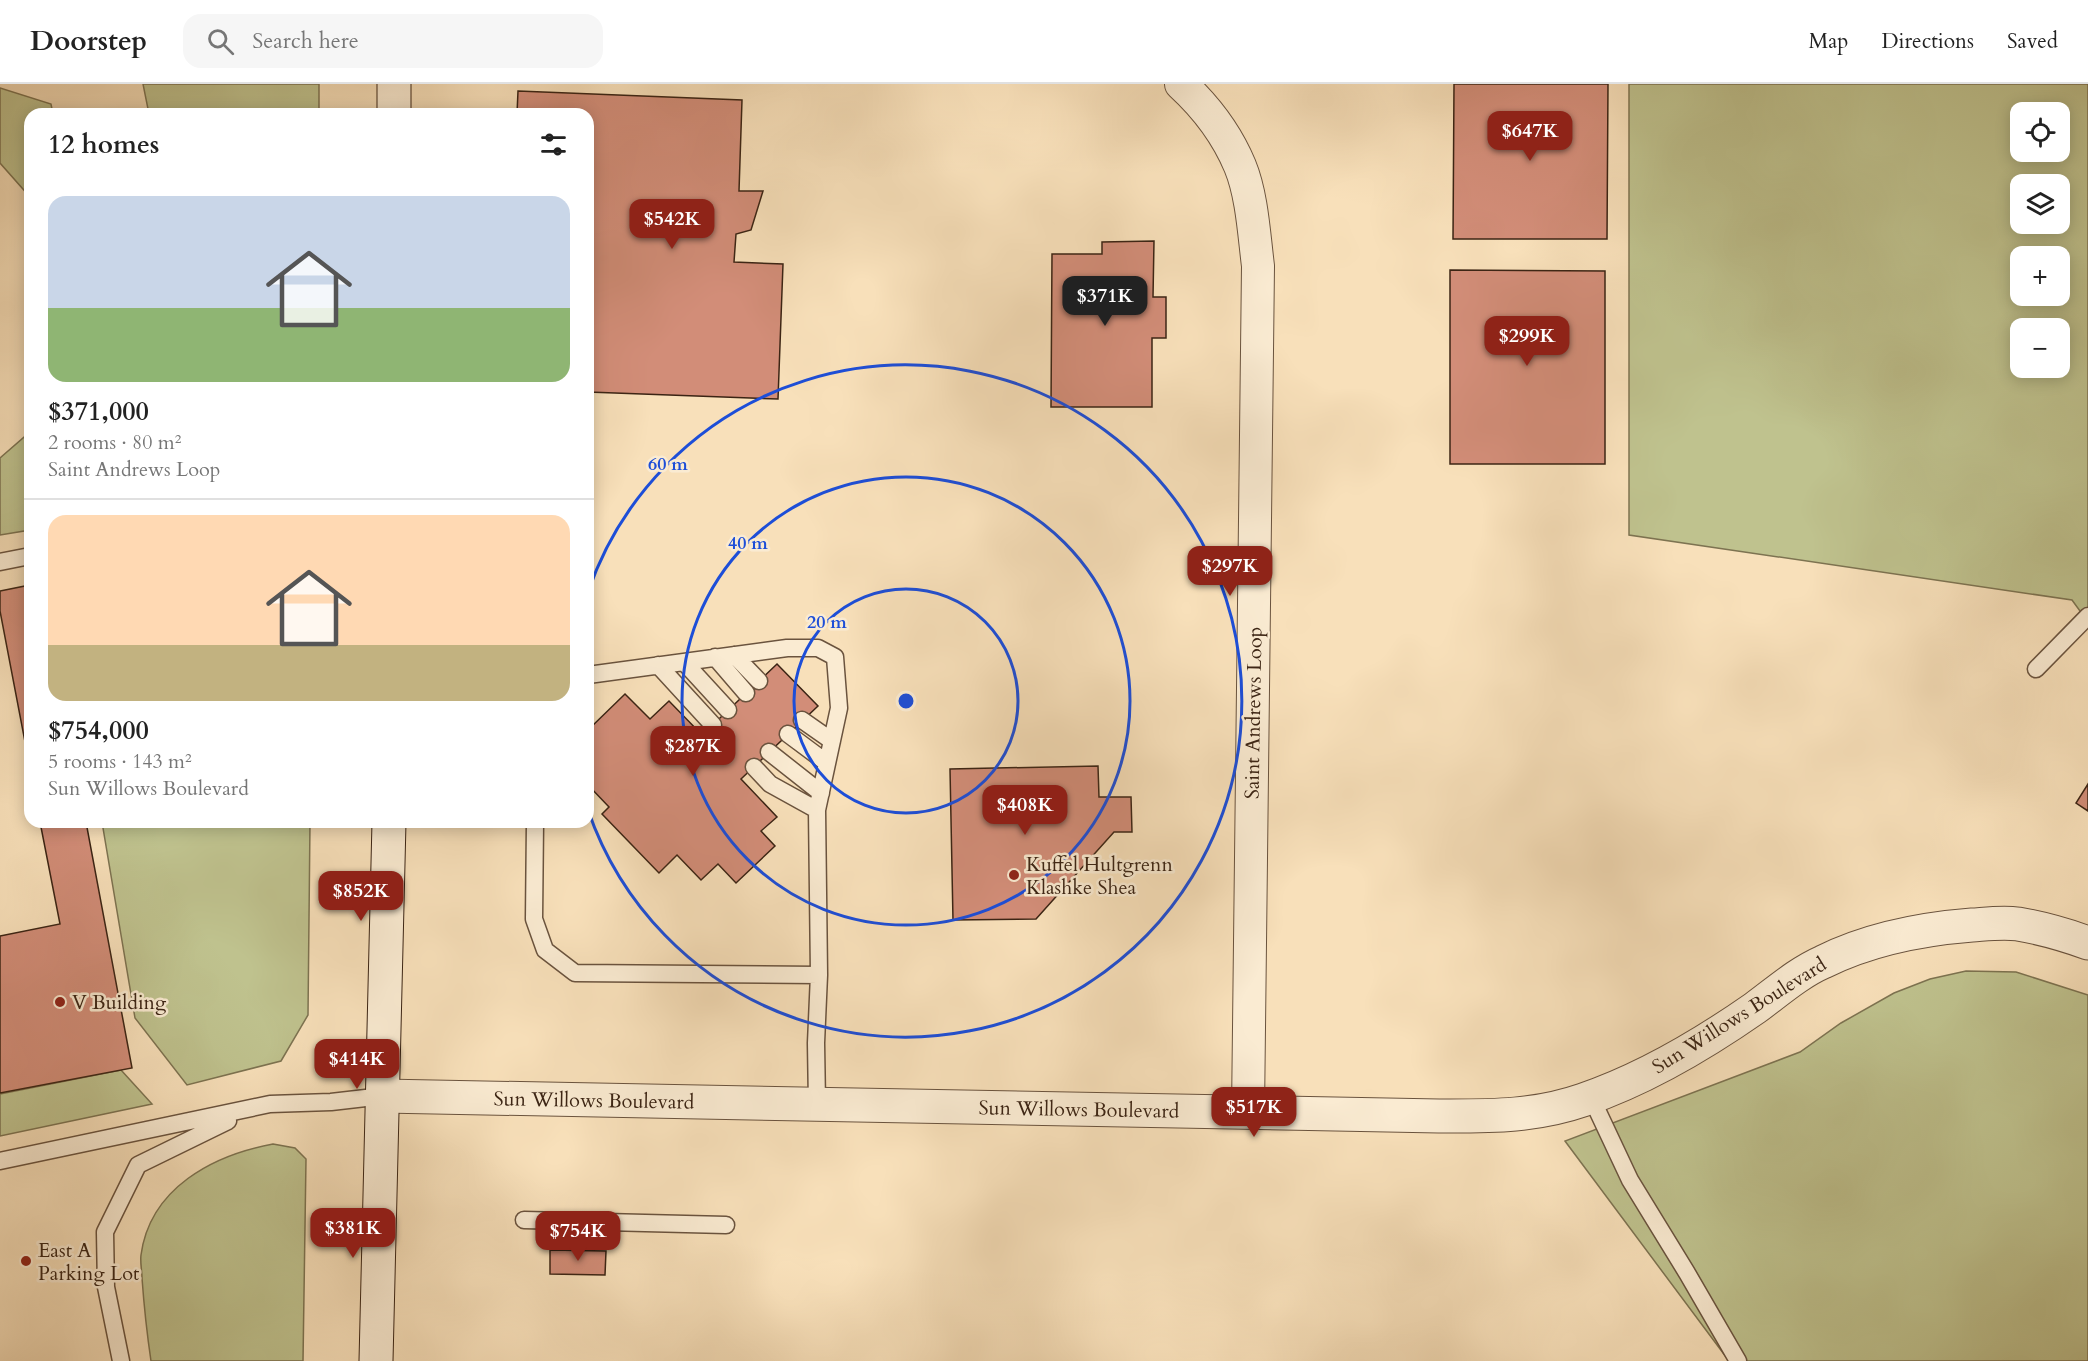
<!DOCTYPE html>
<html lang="en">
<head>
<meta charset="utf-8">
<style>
  :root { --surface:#fff; --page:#f6f6f6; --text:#222; --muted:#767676; --line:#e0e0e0; --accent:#8f2418 }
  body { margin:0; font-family:Cardo,serif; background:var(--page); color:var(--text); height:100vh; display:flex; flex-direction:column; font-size:22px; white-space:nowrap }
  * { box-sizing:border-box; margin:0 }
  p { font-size:20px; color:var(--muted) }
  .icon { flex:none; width:33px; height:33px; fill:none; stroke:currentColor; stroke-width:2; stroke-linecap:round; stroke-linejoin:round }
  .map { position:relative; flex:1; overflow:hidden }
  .panel { position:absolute; left:24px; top:24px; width:570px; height:720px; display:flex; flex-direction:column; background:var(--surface); border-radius:18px; box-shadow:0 3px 15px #0003 }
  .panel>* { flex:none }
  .fabs { position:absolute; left:2010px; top:18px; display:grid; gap:12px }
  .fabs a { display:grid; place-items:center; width:60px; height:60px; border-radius:12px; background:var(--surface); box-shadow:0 3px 15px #0003; font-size:30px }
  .price { position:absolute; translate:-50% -51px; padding:0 14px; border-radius:12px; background:var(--accent); color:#fff; font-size:20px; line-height:39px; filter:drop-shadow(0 2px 3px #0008) }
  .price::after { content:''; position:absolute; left:50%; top:36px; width:18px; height:14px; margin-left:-9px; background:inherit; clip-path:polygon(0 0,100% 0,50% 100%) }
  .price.current { background:#222; color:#fff }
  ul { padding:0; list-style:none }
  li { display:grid; align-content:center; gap:12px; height:318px; padding:0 24px }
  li+li { border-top:2px solid var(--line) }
  li span { display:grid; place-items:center; height:186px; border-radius:18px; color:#555 }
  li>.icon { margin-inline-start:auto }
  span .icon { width:108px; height:108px; fill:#fffc; stroke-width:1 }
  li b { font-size:26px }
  h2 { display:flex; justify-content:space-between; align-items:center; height:72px; padding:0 24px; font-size:26px }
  header { display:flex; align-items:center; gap:36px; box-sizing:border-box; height:84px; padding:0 30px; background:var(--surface); border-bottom:2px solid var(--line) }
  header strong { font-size:28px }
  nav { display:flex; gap:33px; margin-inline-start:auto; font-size:21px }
  .search { width:420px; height:54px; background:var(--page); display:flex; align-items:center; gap:15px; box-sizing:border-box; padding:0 21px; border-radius:18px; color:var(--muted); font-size:22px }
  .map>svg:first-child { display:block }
</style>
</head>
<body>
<header>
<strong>Doorstep</strong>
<div class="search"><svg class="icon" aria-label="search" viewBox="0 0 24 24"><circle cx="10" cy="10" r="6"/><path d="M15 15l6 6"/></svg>Search here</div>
<nav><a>Map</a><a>Directions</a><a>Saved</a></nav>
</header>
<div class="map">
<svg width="2088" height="1277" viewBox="0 0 2088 1277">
  <rect width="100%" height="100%" fill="#f8e0ba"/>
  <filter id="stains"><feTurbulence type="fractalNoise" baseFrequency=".00333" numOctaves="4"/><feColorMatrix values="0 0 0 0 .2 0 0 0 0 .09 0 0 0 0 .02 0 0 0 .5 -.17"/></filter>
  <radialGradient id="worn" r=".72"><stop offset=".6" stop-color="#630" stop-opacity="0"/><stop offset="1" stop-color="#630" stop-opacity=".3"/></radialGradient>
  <path fill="#bfc28e" stroke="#7d7351" stroke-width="1.5" fill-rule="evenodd" d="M143 0H319V30H149Z
    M1629 0H2088V538L2072 516 1629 451ZM2020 28H2060V68H2020ZM2020 100H2060V140H2020ZM2020 172H2060V212H2020ZM2020 244H2060V284H2020Z
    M0 4 51 20 53 30H30V113L0 79Z
    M30 348V446L0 451V374Z
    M102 738H310L308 931 281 977 187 1001 135 934Z
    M1966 887 2016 888 2088 911V1277H1729L1565 1057 1800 968 1841 939 1894 909 1930 895Z
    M121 986 152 1020 0 1052V1010Z
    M273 1060 295 1064 306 1075 303 1277H151C147 1250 144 1222 142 1194 142 1187 140 1178 141 1171 150 1104 213 1071 273 1060Z"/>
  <path fill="#d28d78" stroke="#3b2414" stroke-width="1.5" d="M1454 0H1608L1607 155H1453Z
    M518 7 742 16 739 107H763L751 146 736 150 734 178 783 180 778 315 588 308V30H517Z
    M1154 157 1153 213H1166V254H1152V323H1051L1052 170H1102V158Z
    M1450 186 1605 187V380H1450Z
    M30 501V684L0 527V507Z
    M777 580 818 622 741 695 777 733 761 747 775 762 736 799 718 780 701 796 677 771 659 789 602 730 609 723 588 701V670L590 668 588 666V646L625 610 650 635 669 617 702 651Z
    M1098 682 1099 713H1131L1132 748H1114L1036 835 953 836 950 685Z
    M2088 700V727L2076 719Z
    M40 738H86L132 984 0 1009V852L60 840Z
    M550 1166 606 1167 605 1191 550 1190Z"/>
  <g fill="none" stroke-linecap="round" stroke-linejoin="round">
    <defs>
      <path id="service" d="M0 478 30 472
        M734 571 759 597
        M715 573 746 609
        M684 578 728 626
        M658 581 713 641
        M2036 585 2088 532
        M588 591 787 564H818L835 573 839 624 817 726 819 891 816 959 817 1020
        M802 636 832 657
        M788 650 827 679
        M769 668 821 709
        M754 683 770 700 817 726
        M535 738 534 835 545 866 575 889 819 891
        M1591 1013 1630 1096 1687 1189 1738 1277
        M0 1077 270 1020 331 1018 383 1012
        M524 1136 726 1141
        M121 1277 106 1203 105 1148 138 1081 228 1037"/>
      <path id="minor" d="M1181 0C1206 23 1227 51 1240 82 1252 111 1254 150 1258 182L1248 1028"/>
      <path id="tertiary" d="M383 1012 1439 1032C1489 1032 1534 1033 1583 1016 1645 995 1702 961 1755 924 1777 908 1798 889 1823 878 1869 855 1921 845 1972 841 1987 840 2003 838 2018 840 2041 844 2066 851 2088 859"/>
      <path id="secondary" d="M394 30V0
        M376 1277 389 738"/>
    </defs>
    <use href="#service" stroke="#6a533e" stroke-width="19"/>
    <use href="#minor" stroke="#6a533e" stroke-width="34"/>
    <use href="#tertiary" stroke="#6a533e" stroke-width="35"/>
    <use href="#secondary" stroke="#3b2414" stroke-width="35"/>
    <use href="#service" stroke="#faebd2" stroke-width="16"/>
    <use href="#minor" stroke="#faebd2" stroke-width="32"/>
    <use href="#tertiary" stroke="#faebd2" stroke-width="33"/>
    <use href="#secondary" stroke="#faebd2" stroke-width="33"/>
  </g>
  <g fill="none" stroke="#1d4ed8" stroke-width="3">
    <circle cx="906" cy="617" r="112"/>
    <circle cx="906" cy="617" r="224"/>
    <path d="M588 508A336 336 0 1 1 588 726"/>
  </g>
  <g fill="#8f2418" stroke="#faebd2" stroke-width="2">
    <circle cx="1014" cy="791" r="6"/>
    <circle cx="60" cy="918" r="6"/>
    <circle cx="26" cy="1177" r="6"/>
  </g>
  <g text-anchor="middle" stroke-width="5" stroke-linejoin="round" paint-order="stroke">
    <g font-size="20" fill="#3b2414" stroke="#faebd2">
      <text transform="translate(1253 629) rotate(-89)" y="7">Saint Andrews Loop</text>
      <text transform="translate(1739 931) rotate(-32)" y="7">Sun Willows Boulevard</text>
      <text transform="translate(594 1016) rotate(1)" y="7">Sun Willows Boulevard</text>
      <text transform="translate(1079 1025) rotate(1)" y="7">Sun Willows Boulevard</text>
    </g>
    <g font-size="20" fill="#3b2414" stroke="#faebd2" text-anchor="start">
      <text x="1026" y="787">Kuffel Hultgrenn<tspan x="1026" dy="23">Klashke Shea</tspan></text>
      <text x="72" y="925">V Building</text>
      <text x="38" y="1173">East A<tspan x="38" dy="23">Parking Lot</tspan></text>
    </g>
  </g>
  <circle cx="906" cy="617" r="9" fill="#1d4ed8" stroke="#faebd2" stroke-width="3"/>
  <g font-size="18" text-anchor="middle" font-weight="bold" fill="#1d4ed8" stroke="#faebd2" stroke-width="5" stroke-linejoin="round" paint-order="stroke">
    <text x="668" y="386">60 m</text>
    <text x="748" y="465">40 m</text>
    <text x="827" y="544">20 m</text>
  </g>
  <rect width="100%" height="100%" filter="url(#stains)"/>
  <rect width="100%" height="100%" fill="url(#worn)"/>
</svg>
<div class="fabs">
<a><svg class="icon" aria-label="locate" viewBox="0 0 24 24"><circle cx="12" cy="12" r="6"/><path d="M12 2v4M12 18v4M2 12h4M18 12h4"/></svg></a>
<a><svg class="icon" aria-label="layers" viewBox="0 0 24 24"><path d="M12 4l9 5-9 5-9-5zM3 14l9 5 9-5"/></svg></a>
<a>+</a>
<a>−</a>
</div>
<b class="price" style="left:1530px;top:78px">$647K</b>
<b class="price" style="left:672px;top:166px">$542K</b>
<b class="price current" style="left:1105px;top:243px">$371K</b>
<b class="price" style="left:1527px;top:283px">$299K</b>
<b class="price" style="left:1230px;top:513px">$297K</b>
<b class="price" style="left:693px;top:693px">$287K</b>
<b class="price" style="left:1025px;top:752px">$408K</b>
<b class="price" style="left:361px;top:838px">$852K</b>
<b class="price" style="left:357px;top:1006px">$414K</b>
<b class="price" style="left:1254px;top:1054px">$517K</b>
<b class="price" style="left:353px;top:1175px">$381K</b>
<b class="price" style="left:578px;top:1178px">$754K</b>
<section class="panel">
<h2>12 homes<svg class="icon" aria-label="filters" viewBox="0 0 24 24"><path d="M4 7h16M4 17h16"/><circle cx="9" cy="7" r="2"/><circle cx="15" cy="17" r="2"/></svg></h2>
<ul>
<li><span style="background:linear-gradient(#c9d6e8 60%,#8fb573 0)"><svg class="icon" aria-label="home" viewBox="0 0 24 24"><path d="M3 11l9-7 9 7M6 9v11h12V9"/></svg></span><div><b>$371,000</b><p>2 rooms · 80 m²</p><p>Saint Andrews Loop</p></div></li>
<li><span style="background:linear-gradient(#ffd9b3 70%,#c2b280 0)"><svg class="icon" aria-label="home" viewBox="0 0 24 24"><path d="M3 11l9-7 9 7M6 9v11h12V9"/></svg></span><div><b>$754,000</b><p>5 rooms · 143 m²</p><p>Sun Willows Boulevard</p></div></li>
</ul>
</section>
</div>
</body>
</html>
